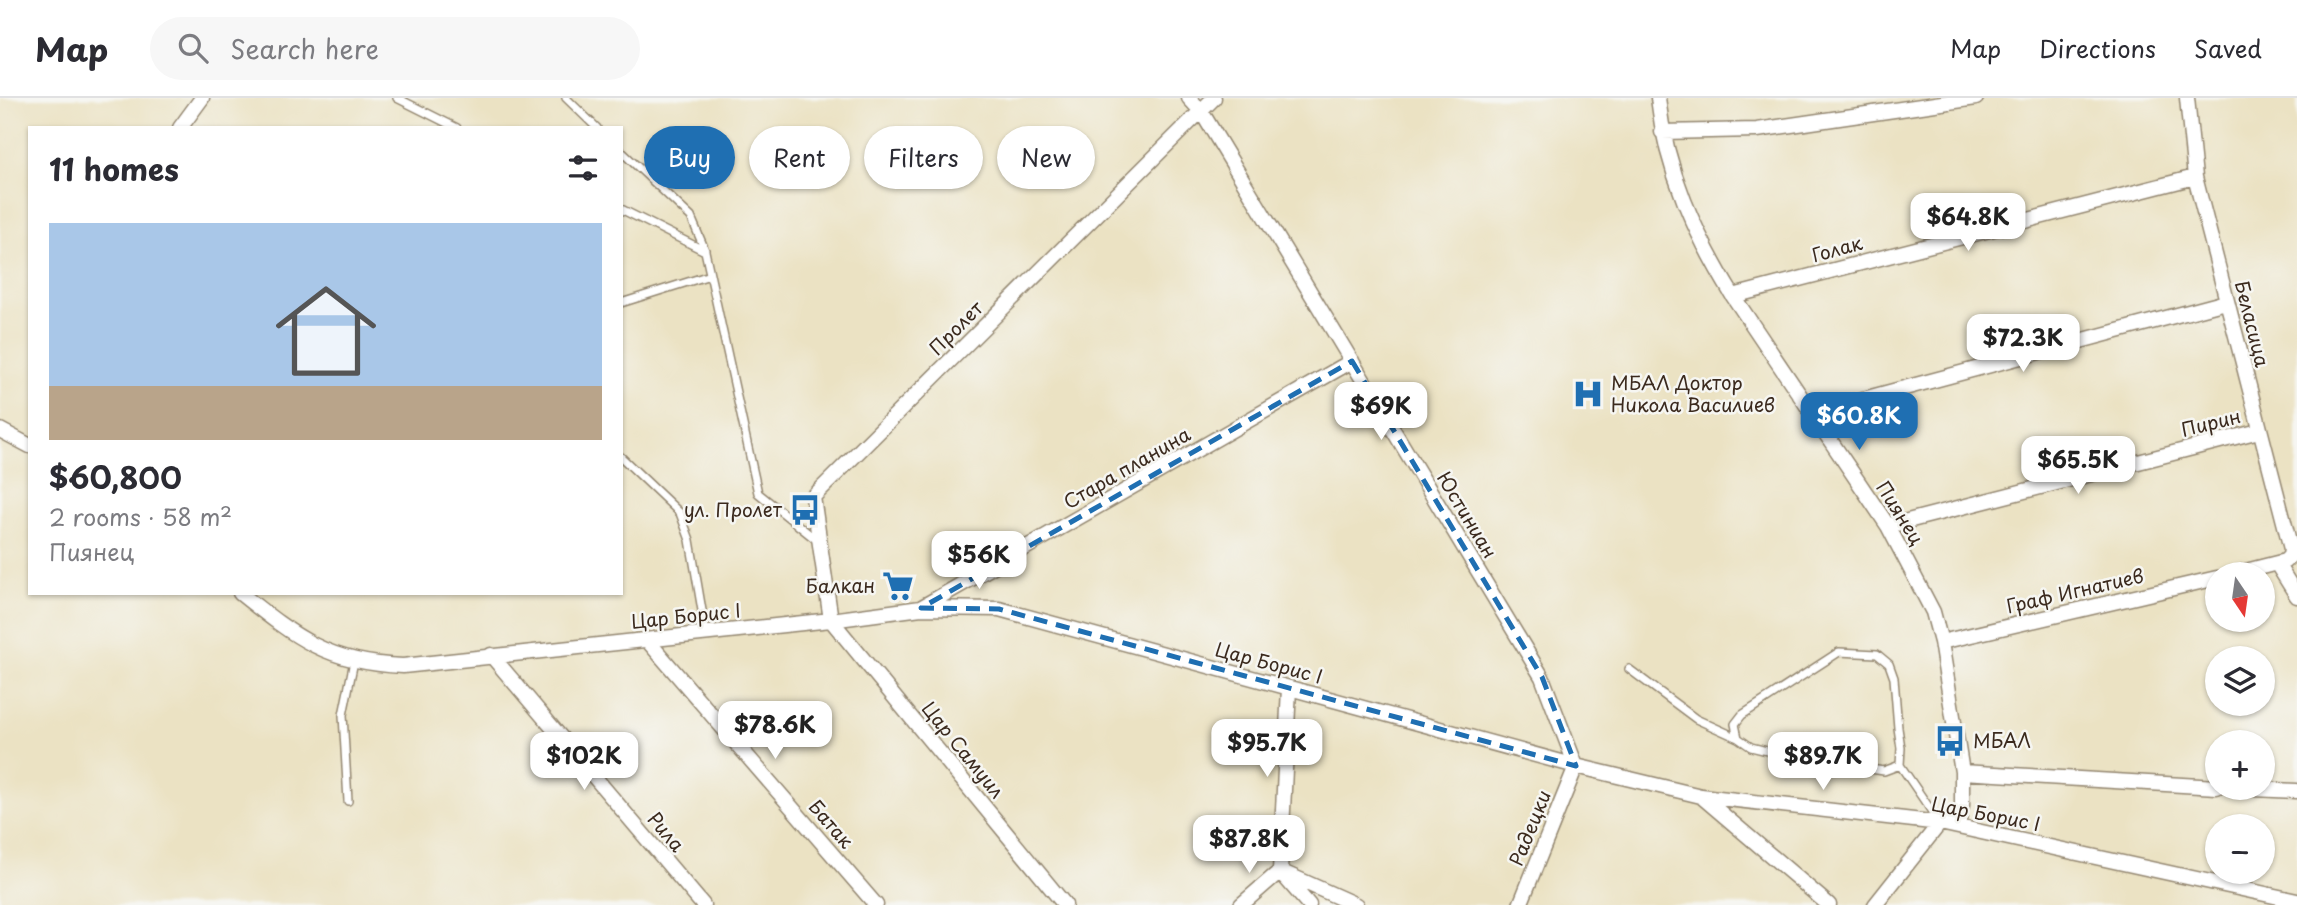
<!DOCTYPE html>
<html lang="en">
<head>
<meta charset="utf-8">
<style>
  :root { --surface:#fff; --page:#f7f7f7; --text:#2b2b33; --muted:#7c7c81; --line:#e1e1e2; --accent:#1f6fb2 }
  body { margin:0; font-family:"Playpen Sans",sans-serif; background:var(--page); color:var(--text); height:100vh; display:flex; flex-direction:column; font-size:26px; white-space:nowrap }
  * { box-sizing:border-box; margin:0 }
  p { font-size:23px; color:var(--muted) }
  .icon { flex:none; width:38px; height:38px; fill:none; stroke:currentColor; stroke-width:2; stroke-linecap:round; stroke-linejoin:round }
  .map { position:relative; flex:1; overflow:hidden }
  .sheet { position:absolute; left:28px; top:28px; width:595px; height:469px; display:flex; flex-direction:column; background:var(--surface); border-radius:0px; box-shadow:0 2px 5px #0004 }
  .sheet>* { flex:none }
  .guide { position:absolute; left:644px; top:28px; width:665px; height:63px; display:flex; gap:14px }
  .needle { width:46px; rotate:167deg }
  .tools { position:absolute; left:2205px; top:464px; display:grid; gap:14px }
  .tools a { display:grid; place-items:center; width:70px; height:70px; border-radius:50%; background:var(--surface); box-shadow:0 2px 5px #0004; font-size:35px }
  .price { position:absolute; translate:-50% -60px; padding:0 16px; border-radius:14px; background:#fff; color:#222; font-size:23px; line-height:46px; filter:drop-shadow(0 2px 4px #0008) }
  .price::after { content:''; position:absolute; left:50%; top:42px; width:21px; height:16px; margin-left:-10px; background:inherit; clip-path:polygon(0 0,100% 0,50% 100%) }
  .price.selected { background:var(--accent); color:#fff }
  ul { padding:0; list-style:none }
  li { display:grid; align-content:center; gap:14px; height:371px; padding:0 21px }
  li span { display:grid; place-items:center; height:217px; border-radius:0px; color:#555 }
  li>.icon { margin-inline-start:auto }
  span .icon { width:126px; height:126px; fill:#fffc; stroke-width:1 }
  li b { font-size:30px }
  h2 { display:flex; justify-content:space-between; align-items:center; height:84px; padding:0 21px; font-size:30px }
  .tag { padding:0 24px; border-radius:32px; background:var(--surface); box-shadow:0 2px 5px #0004; font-size:24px; line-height:63px }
  .tag.selected { background:var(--accent); color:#fff }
  header { display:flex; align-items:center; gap:42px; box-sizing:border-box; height:98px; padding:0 35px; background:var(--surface); border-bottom:2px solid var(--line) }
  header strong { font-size:33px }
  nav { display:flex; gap:38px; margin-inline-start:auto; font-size:24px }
  .search { width:490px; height:63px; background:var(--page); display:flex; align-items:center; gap:18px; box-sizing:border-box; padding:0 24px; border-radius:38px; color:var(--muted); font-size:26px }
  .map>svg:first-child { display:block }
</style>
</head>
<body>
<header>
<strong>Map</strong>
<div class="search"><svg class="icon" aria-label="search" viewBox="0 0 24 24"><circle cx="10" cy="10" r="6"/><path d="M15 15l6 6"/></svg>Search here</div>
<nav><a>Map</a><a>Directions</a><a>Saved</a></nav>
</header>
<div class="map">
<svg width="2297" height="807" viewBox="0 0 2297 807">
  <rect width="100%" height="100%" fill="#f6f6f2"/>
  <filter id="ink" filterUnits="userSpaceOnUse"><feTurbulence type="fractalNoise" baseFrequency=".0143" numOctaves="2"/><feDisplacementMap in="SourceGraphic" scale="14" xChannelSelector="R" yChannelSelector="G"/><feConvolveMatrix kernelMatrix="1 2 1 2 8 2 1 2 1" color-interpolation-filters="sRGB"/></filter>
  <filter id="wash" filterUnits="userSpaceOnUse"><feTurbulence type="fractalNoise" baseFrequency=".00686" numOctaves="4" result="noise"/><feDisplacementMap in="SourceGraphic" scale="28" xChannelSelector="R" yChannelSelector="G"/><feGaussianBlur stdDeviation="1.57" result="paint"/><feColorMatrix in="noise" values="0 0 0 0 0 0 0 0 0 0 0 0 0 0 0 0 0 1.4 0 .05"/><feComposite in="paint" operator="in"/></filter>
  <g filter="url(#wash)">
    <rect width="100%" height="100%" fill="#ebe2c3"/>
  </g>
  <g filter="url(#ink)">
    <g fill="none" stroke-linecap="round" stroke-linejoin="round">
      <defs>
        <path id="lane" d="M397 0 457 30
          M566 0 597 30
          M621 53 691 119 705 152
          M621 111 705 153 758 395 819 444
          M621 205 710 177
          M621 359 680 415 690 442 706 536
          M1629 571 1696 621 1738 640
          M1900 667 1901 650 1898 630 1894 580 1889 566 1877 556 1839 554 1742 617 1735 626 1738 640 1751 649 1795 660 1884 673 1900 667 1939 724
          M348 703 343 617 354 563"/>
        <path id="street" d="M1189 0 1201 13 1542 579 1576 668 1520 807
          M1658 0C1666 73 1695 136 1733 198L1888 428 1933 514 1941 544 1962 674V707L1958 728
          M2187 0 2195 79 2291 451 2290 458 2285 463 2234 476
          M180 30 202 0
          M1662 34 1757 32 1976 0
          M1733 198 2195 79
          M1811 315 2226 204
          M0 332 30 348
          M1888 428 2259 333
          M2277 466 2297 498
          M240 495C296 540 328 565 403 568L831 522 921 510 999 511 1576 668 1701 698 1940 725 2297 803
          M922 509 1352 263
          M647 542 876 807
          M1941 544 2217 480
          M491 557 703 807
          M1962 674 2217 689
          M2231 690 2297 693
          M1701 698 1829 807
          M1280 773 1356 807
          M1283 777 1309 807
          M1065 807 831 522 813 399 1214 0
          M1241 807 1280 773 1289 590
          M1875 807 1940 725"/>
      </defs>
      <use href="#lane" stroke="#938670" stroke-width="10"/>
      <use href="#street" stroke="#938670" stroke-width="17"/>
      <use href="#lane" stroke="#fff" stroke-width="7"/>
      <use href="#street" stroke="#fff" stroke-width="14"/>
    </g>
  </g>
  <path fill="none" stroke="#1f6fb2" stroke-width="5" stroke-dasharray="14 9" stroke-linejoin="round" d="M1352 263 1542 579 1576 668 999 511 921 510Z"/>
  <defs>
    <symbol id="hospital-bare" viewBox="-9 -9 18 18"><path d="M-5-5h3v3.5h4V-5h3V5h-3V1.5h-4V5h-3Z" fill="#1f6fb2" stroke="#f6f6f2" stroke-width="2.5" paint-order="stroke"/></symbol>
    <symbol id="bus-bare" viewBox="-9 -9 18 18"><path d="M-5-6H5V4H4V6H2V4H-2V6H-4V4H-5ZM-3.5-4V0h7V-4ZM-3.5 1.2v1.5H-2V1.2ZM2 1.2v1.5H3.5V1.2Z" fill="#1f6fb2" stroke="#f6f6f2" stroke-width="2.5" paint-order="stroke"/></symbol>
    <symbol id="supermarket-bare" viewBox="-9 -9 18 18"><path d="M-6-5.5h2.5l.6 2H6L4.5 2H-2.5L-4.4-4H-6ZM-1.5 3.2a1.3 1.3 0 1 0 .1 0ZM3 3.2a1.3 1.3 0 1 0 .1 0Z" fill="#1f6fb2" stroke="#f6f6f2" stroke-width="2.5" paint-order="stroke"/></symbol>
  </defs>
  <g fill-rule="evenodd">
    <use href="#hospital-bare" x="1566" y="274" width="44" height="44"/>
    <use href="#bus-bare" x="783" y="390" width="44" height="44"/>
    <use href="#supermarket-bare" x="876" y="466" width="44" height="44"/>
    <use href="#bus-bare" x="1928" y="621" width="44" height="44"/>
  </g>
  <g text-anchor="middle" stroke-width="5" stroke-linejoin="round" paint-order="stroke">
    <g font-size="19" fill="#3b2a1e" stroke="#f6f6f2">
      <text transform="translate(1837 151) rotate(-15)" y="7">Голак</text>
      <text transform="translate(2252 226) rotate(76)" y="7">Беласица</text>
      <text transform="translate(956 230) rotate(-45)" y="7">Пролет</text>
      <text transform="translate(2211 325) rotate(-14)" y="7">Пирин</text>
      <text transform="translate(1127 370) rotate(-30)" y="7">Стара планина</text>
      <text transform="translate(1900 415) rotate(58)" y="7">Пиянец</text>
      <text transform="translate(1467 417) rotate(59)" y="7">Юстиниан</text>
      <text transform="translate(2075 493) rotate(-13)" y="7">Граф Игнатиев</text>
      <text transform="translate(686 518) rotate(-6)" y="7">Цар Борис I</text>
      <text transform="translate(1269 565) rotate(15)" y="7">Цар Борис I</text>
      <text transform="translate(963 652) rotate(51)" y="7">Цар Самуил</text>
      <text transform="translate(1986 716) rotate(11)" y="7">Цар Борис I</text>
      <text transform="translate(831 726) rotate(49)" y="7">Батак</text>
      <text transform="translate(1530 730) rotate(-68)" y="7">Радецки</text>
      <text transform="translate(666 734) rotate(50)" y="7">Рила</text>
    </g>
    <g font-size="19" fill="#3b2a1e" stroke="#f6f6f2" text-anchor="start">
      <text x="1611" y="292">МБАЛ Доктор<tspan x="1611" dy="22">Никола Василиев</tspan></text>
      <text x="782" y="419" text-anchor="end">ул. Пролет</text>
      <text x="875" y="495" text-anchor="end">Балкан</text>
      <text x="1973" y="650">МБАЛ</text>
    </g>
  </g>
</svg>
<div class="tools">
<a><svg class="needle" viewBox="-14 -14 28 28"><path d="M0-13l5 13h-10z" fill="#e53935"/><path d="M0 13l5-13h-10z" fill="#7c7c81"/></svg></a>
<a><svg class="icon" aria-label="layers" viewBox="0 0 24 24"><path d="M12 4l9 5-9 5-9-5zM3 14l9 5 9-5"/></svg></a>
<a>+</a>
<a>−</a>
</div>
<b class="price" style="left:1968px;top:155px">$64.8K</b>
<b class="price" style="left:2023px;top:276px">$72.3K</b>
<b class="price" style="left:1381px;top:344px">$69K</b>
<b class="price selected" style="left:1859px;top:354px">$60.8K</b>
<b class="price" style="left:2078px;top:398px">$65.5K</b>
<b class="price" style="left:979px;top:493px">$56K</b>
<b class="price" style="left:775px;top:663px">$78.6K</b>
<b class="price" style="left:1267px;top:681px">$95.7K</b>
<b class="price" style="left:584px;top:694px">$102K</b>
<b class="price" style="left:1823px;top:694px">$89.7K</b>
<b class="price" style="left:1249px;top:777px">$87.8K</b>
<div class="guide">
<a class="tag selected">Buy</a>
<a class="tag">Rent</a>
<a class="tag">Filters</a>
<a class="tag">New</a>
</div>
<section class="sheet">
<h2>11 homes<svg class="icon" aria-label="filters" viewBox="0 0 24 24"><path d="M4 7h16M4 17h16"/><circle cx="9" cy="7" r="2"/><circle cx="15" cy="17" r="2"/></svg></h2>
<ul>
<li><span style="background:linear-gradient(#a9c7e8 75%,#b9a48a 0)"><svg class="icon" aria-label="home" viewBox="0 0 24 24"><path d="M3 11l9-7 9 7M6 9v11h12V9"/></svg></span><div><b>$60,800</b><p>2 rooms · 58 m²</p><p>Пиянец</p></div></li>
</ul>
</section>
</div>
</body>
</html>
